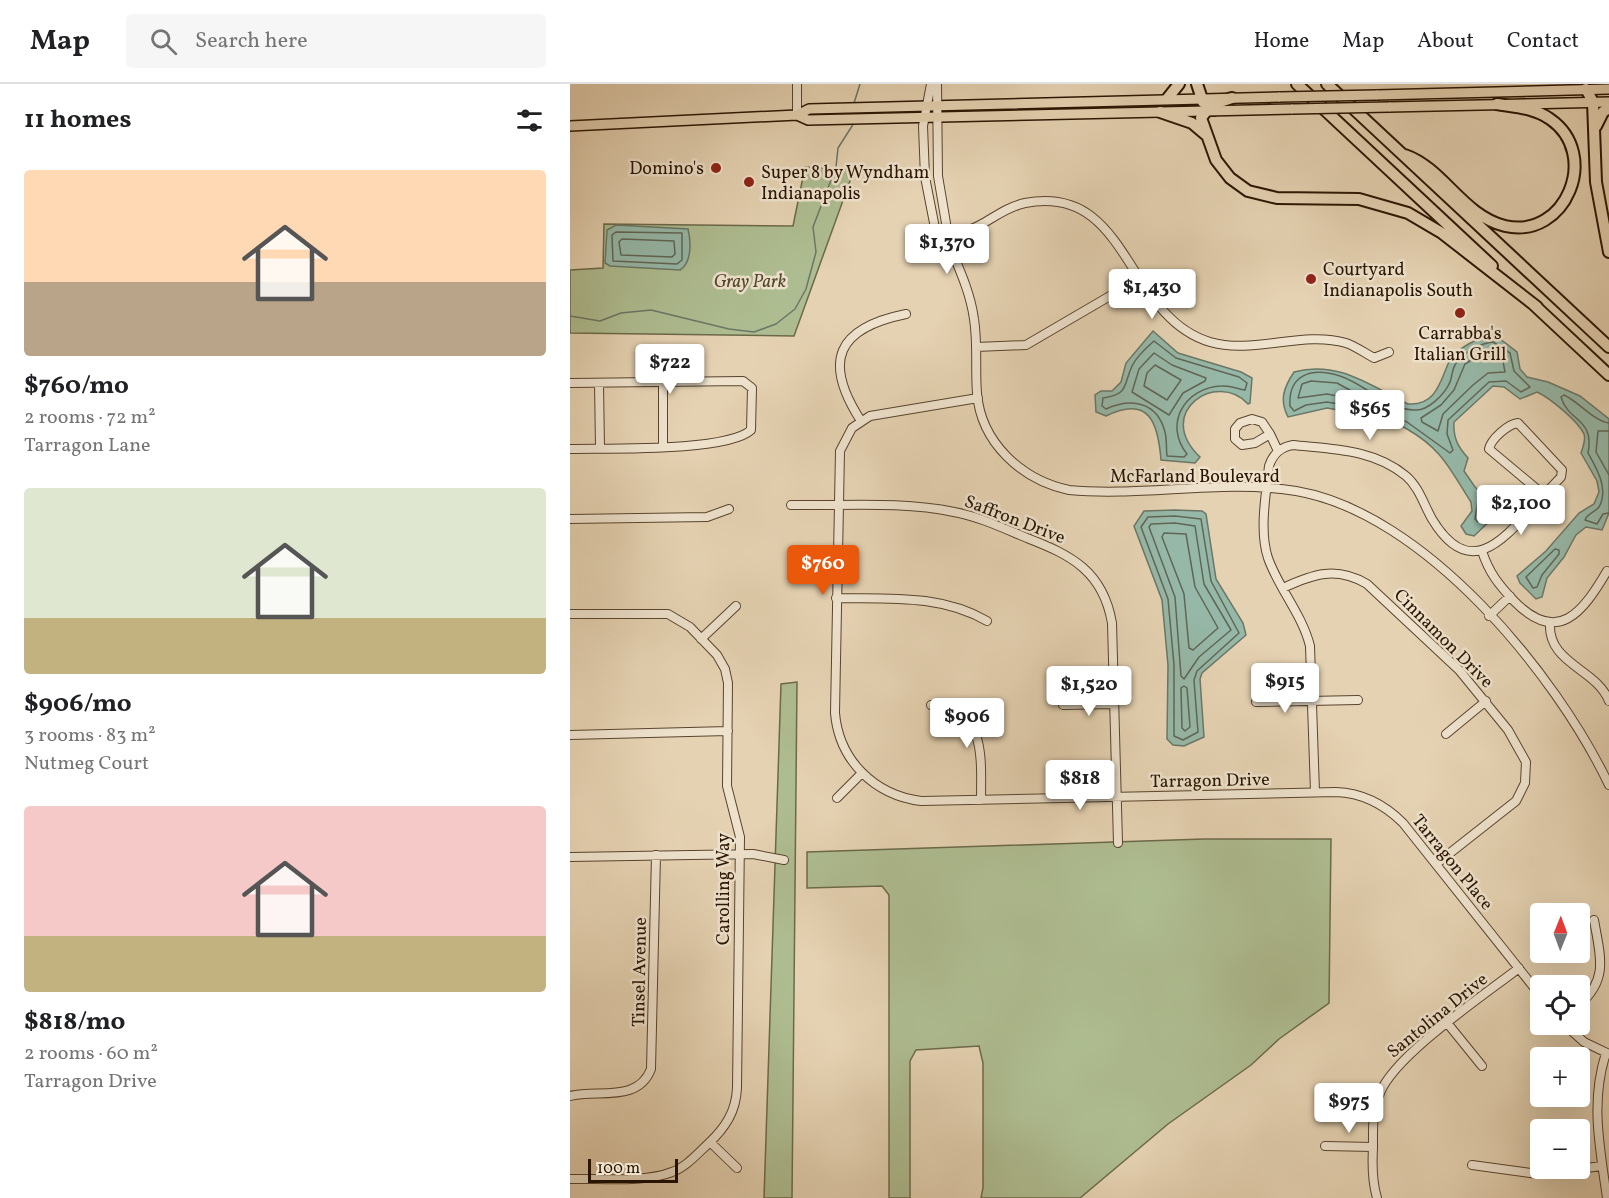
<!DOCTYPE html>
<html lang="en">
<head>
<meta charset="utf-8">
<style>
  :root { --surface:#fff; --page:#f6f6f6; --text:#202124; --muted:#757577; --line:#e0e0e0; --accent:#ea580c }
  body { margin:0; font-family:Vollkorn,serif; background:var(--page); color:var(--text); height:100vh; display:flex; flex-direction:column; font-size:22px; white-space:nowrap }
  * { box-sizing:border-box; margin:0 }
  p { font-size:20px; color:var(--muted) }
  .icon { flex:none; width:33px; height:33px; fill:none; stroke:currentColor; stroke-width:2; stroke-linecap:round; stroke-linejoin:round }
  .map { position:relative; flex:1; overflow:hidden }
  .details { display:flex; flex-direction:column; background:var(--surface); width:570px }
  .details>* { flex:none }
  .needle { width:39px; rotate:1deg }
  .tools { position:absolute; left:960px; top:819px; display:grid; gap:12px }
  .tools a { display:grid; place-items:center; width:60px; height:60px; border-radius:6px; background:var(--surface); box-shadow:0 6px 24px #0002; font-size:30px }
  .scale { position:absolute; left:18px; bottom:15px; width:90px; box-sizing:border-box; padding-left:6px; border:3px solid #2a1502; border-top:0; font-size:16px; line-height:21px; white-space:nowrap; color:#2a1502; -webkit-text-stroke:4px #eee2cd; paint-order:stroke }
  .price { position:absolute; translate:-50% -51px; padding:0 14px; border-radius:6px; background:#fff; color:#222; font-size:20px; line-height:39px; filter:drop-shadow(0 2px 3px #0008) }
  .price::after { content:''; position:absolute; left:50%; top:36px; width:18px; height:14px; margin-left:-9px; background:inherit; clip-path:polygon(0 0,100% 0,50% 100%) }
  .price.active { background:var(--accent); color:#fff }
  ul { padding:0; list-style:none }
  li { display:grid; align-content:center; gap:12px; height:318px; padding:0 24px }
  li span { display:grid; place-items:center; height:186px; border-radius:6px; color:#555 }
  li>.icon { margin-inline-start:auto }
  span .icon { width:108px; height:108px; fill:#fffc; stroke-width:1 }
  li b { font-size:26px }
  h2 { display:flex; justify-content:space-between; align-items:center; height:72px; padding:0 24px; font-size:26px }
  header { display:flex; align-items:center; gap:36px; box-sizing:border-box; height:84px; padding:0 30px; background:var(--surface); border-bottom:2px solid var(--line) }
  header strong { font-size:28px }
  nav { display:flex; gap:33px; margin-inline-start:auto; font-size:21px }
  .search { width:420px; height:54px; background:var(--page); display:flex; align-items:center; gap:15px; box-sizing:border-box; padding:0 21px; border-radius:6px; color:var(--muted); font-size:22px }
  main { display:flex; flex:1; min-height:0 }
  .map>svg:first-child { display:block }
</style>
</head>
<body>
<header>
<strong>Map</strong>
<div class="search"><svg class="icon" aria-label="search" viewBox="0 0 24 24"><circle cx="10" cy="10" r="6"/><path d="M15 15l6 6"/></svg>Search here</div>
<nav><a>Home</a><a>Map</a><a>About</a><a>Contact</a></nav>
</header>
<main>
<section class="details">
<h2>11 homes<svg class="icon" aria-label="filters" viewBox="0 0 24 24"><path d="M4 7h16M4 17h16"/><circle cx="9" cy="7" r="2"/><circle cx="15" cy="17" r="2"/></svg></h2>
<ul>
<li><span style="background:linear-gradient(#ffd9b3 60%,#b9a48a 0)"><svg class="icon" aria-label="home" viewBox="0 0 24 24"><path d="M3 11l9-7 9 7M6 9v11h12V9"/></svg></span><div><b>$760/mo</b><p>2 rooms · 72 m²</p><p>Tarragon Lane</p></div></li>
<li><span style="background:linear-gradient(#dfe7d0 70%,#c2b280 0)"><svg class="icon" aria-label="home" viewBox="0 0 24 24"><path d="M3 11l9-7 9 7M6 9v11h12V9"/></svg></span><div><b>$906/mo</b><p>3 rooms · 83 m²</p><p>Nutmeg Court</p></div></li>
<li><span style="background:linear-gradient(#f6c9c9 70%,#c2b280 0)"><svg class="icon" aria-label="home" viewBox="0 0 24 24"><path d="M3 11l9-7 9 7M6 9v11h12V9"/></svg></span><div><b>$818/mo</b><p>2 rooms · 60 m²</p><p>Tarragon Drive</p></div></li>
</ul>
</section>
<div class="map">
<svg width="1039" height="1114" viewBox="0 0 1039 1114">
  <rect width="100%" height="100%" fill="#e5d2b2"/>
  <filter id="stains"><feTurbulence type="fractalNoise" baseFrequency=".00333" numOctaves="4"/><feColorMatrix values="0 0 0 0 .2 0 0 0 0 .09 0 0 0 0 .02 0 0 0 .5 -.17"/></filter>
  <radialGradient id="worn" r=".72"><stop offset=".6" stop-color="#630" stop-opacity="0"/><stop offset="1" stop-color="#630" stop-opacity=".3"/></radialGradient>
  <path fill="#aebd91" stroke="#6c694a" stroke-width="1.5" d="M235 83 284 86 224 252 0 249V186L33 184 34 140 223 142Z
    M227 598 222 1114H194L211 600Z
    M634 755H761L759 919 709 955 681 981 598 1040 510 1114H411L413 1104V979L409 962 346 966 340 977V1114H319V811L312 802 237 804V768Z"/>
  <path fill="#96b8a8" stroke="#6b7766" stroke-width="1.5" d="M46 141 118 145C121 157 122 179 110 186L40 182 35 179 37 146Z
    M583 247 608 269 671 288 682 294 680 319 678 320C647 286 583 328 630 373L625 379 591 376C588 338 579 311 536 332L526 328 525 311 531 307H542L551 298 556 279Z
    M925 251 947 268 950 285 957 293 978 298 1010 312 1039 335V429L1032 446 1016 443 1006 451 994 473 977 494 972 513 966 515 950 499 947 492 976 467 1009 429 1024 420 1029 408 1027 397 1011 369C1013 363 1016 356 1014 350 1008 337 980 314 967 308L950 315 934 303 923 302 884 338C883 354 888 363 898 374L894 387 905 403 928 423 925 432 904 452 896 450 891 442 902 427 901 418C879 384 873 366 837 345 826 339 811 339 802 332L757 324 718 333C709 316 714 303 724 288 768 276 799 301 838 320 865 322 870 299 878 280 885 264 909 253 925 251Z
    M605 426 632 427 636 430 646 495 673 539 676 551 632 589 630 595 634 653 614 662 603 661 597 655 598 581 592 516 564 442 574 427Z"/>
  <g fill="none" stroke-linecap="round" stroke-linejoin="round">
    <path stroke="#606655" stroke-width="1.5" d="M46 148 112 149V176L107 180 43 177 42 151Z
      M52 155 104 157 105 170 102 173 51 171 49 158Z
      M584 257 606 274 669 293 677 299 675 306C668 305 659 301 652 302 615 303 593 340 617 370L614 373 597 372C596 364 597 356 595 348 587 317 561 314 536 325L532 322 533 314C559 310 553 302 562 282 566 274 577 263 584 257Z
      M923 258 940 269 944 287 960 303 951 308 936 297 919 298 878 336 877 350 883 366 880 369 837 338 804 326 757 318 736 321 724 327 720 322C718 290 742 283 770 292 795 300 818 326 845 326 858 327 875 310 880 298 882 293 882 286 885 281 891 270 911 259 923 258Z
      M917 266H923L932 272 935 288 918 289 903 301 873 330 868 347 852 338 851 334 871 321 884 306 895 280Z
      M584 269 602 281 636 294 635 297 613 309 599 331 562 308 569 285Z
      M585 281 611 296 597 316 574 302 577 289Z
      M741 297 767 299 785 309 786 313 783 315 757 310 728 314 732 300Z
      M1039 339C1024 337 1009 318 994 311L991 313C998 338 1025 334 1018 369 1027 385 1039 405 1029 423 1024 429 1018 429 1015 436L1027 440 1033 430 1039 429
      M1039 347H1028L1026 368 1039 391
      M908 415 916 419 921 425 908 438 905 435Z
      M605 432 631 435 641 497 669 549 627 587 624 596 628 648 613 656 604 652V581L598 515 571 443 578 433Z
      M605 439 625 442 634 500 661 546 629 573 614 595 611 592 605 513 579 443 581 440Z
      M594 449 616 450 625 503 648 544 623 566 619 564 614 510 592 453Z
      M985 465 989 466V470L972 491 967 503 963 504 956 493Z
      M614 602 617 604 620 643 615 647 612 644 611 604Z"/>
    <path stroke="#6b7766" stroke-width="1.5" d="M284 19 290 0
      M0 232 30 237 51 229 81 226 159 245 184 248 206 240 225 225 236 205 246 168 243 143 266 83 268 64 284 39"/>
    <defs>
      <path id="minor" d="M361 0 353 42 355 93 365 144 374 148
        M367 0 368 92 376 139 374 148C385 176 400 205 404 235 408 260 405 285 407 309 411 359 452 396 499 406 574 413 652 395 726 407 855 429 986 590 1039 701
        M227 31V0
        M376 154C387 150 399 147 410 141 425 133 437 123 455 119 560 99 554 232 640 258 684 271 732 246 776 259 785 262 795 269 804 274L819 268
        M406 263 456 261 569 195
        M93 298V363
        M0 299 173 297 182 304 181 346C157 368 36 364 0 365
        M29 299 30 364
        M408 314 300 332 282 344 270 367 265 629C269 676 304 711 351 717L766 708C793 709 814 720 833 739L970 911
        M682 335 692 338 700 350 685 359 672 361 665 355V345L670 339Z
        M291 337C252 277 267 244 336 230
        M948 339 992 386 991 393 974 411 919 365C921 355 938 340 948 339Z
        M700 350 708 367
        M221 421C274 422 332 417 384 428 410 433 433 444 457 454 501 471 533 487 542 539L548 759
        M0 435 137 433 159 425
        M912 467C919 489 929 501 944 517 988 562 1013 528 1037 487
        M713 504C743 490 766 482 797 500L889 586 938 646 956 678 955 699 946 717 866 780
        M266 514C318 515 370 510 417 537
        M0 530H98L120 543 147 571 155 585 158 599 157 702 170 753 167 1004C166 1028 155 1044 138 1060 127 1070 116 1083 102 1088 75 1099 29 1094 0 1095
        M919 532 940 512
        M980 538C977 580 1026 584 1039 617
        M131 555 166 522
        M686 618 788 616
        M361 621C417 622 411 677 411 716
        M493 621 544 620
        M876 650 916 617
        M0 651 158 647
        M745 708 740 562C732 530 709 505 698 474 689 447 696 410 699 382 703 370 710 363 723 361 762 365 804 365 836 392 849 403 854 421 862 435 903 503 939 448 974 411
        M267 714 292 689
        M0 773 183 770 214 776
        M1010 920C1039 895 1030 871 1024 836
        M878 940 912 982
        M994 940 1014 958 1039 970
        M1036 969C1020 1018 1030 1064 1037 1114
        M0 1012C28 1005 68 1019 81 985L86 771
        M140 1058 167 1084
        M755 1062 803 1063
        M902 1081 968 1090 1032 1082
        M807 1114C802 1097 802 1081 803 1064 803 1045 802 1027 810 1009 825 971 913 912 949 884"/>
      <path id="major" d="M806 11 1039 5
        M819 23 1039 18
        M227 31 239 25 710 13
        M0 42 227 31 238 36 723 25"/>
      <path id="highway" d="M627 0 633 18 644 26
        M727 0 922 182
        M757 0 1039 263
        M1016 5 1023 18 1026 98 1039 168
        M662 14 641 21 631 34 646 76 660 94 678 107 707 114 789 115 838 129 872 149 967 223
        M597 15 609 0
        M590 28 622 39 635 50
        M1026 42 1033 28 1039 24
        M835 71C873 84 893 132 935 142 996 156 1031 70 980 35 965 24 945 23 927 20
        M962 219 1039 291"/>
    </defs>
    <use href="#minor" stroke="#59442e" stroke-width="10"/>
    <use href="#major" stroke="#2a1502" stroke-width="12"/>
    <use href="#highway" stroke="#2a1502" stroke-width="14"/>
    <use href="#minor" stroke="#eee2cd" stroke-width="8"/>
    <use href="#major" stroke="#e5d2b2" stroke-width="9"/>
    <use href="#highway" stroke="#e5d2b2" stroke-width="10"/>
    <defs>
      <path id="major-bridge" d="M710 13 806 11
        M723 25 819 23"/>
    </defs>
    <use href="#major-bridge" stroke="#2a1502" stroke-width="12" stroke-linecap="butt"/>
    <use href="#major-bridge" stroke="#e5d2b2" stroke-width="9"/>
  </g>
  <g fill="#8f2418" stroke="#eee2cd" stroke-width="2">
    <circle cx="146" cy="84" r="6"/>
    <circle cx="179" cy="98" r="6"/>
    <circle cx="741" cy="195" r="6"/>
    <circle cx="890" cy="229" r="6"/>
  </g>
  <g text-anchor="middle" stroke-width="5" stroke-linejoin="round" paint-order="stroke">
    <g font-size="18" fill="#2a1502" stroke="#eee2cd" text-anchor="start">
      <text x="134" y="90" text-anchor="end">Domino's</text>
      <text x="191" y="94">Super 8 by Wyndham<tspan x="191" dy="21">Indianapolis</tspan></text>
      <text x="753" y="191">Courtyard<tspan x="753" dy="21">Indianapolis South</tspan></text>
      <text x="890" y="255" text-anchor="middle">Carrabba's<tspan x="890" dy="21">Italian Grill</tspan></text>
    </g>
    <g font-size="18" font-style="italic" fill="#52472d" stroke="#eee2cd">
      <text x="180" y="203">Gray Park</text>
    </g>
    <g font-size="18" fill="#2a1502" stroke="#eee2cd">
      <text x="625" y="398">McFarland Boulevard</text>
      <text transform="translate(445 435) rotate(21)" y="6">Saffron Drive</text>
      <text transform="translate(874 554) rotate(45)" y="6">Cinnamon Drive</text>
      <text transform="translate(640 696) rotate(-1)" y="6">Tarragon Drive</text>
      <text transform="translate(883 778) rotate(51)" y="6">Tarragon Place</text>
      <text transform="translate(153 805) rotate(-90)" y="6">Carolling Way</text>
      <text transform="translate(69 888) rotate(-89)" y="6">Tinsel Avenue</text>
      <text transform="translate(867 931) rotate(-39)" y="6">Santolina Drive</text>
    </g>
  </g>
  <rect width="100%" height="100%" filter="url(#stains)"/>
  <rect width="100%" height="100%" fill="url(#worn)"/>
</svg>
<div class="tools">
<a><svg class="needle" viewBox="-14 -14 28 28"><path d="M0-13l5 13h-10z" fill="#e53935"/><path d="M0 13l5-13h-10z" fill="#757577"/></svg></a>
<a><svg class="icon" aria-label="locate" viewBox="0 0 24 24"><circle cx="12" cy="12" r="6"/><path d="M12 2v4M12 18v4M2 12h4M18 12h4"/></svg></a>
<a>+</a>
<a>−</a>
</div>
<div class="scale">100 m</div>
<b class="price" style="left:377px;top:191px">$1,370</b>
<b class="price" style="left:582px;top:236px">$1,430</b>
<b class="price" style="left:100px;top:311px">$722</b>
<b class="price" style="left:800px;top:357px">$565</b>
<b class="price" style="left:951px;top:452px">$2,100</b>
<b class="price active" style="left:253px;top:512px">$760</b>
<b class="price" style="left:715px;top:630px">$915</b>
<b class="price" style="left:519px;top:633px">$1,520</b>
<b class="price" style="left:397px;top:665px">$906</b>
<b class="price" style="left:510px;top:727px">$818</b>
<b class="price" style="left:779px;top:1050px">$975</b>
</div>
</main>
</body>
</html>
